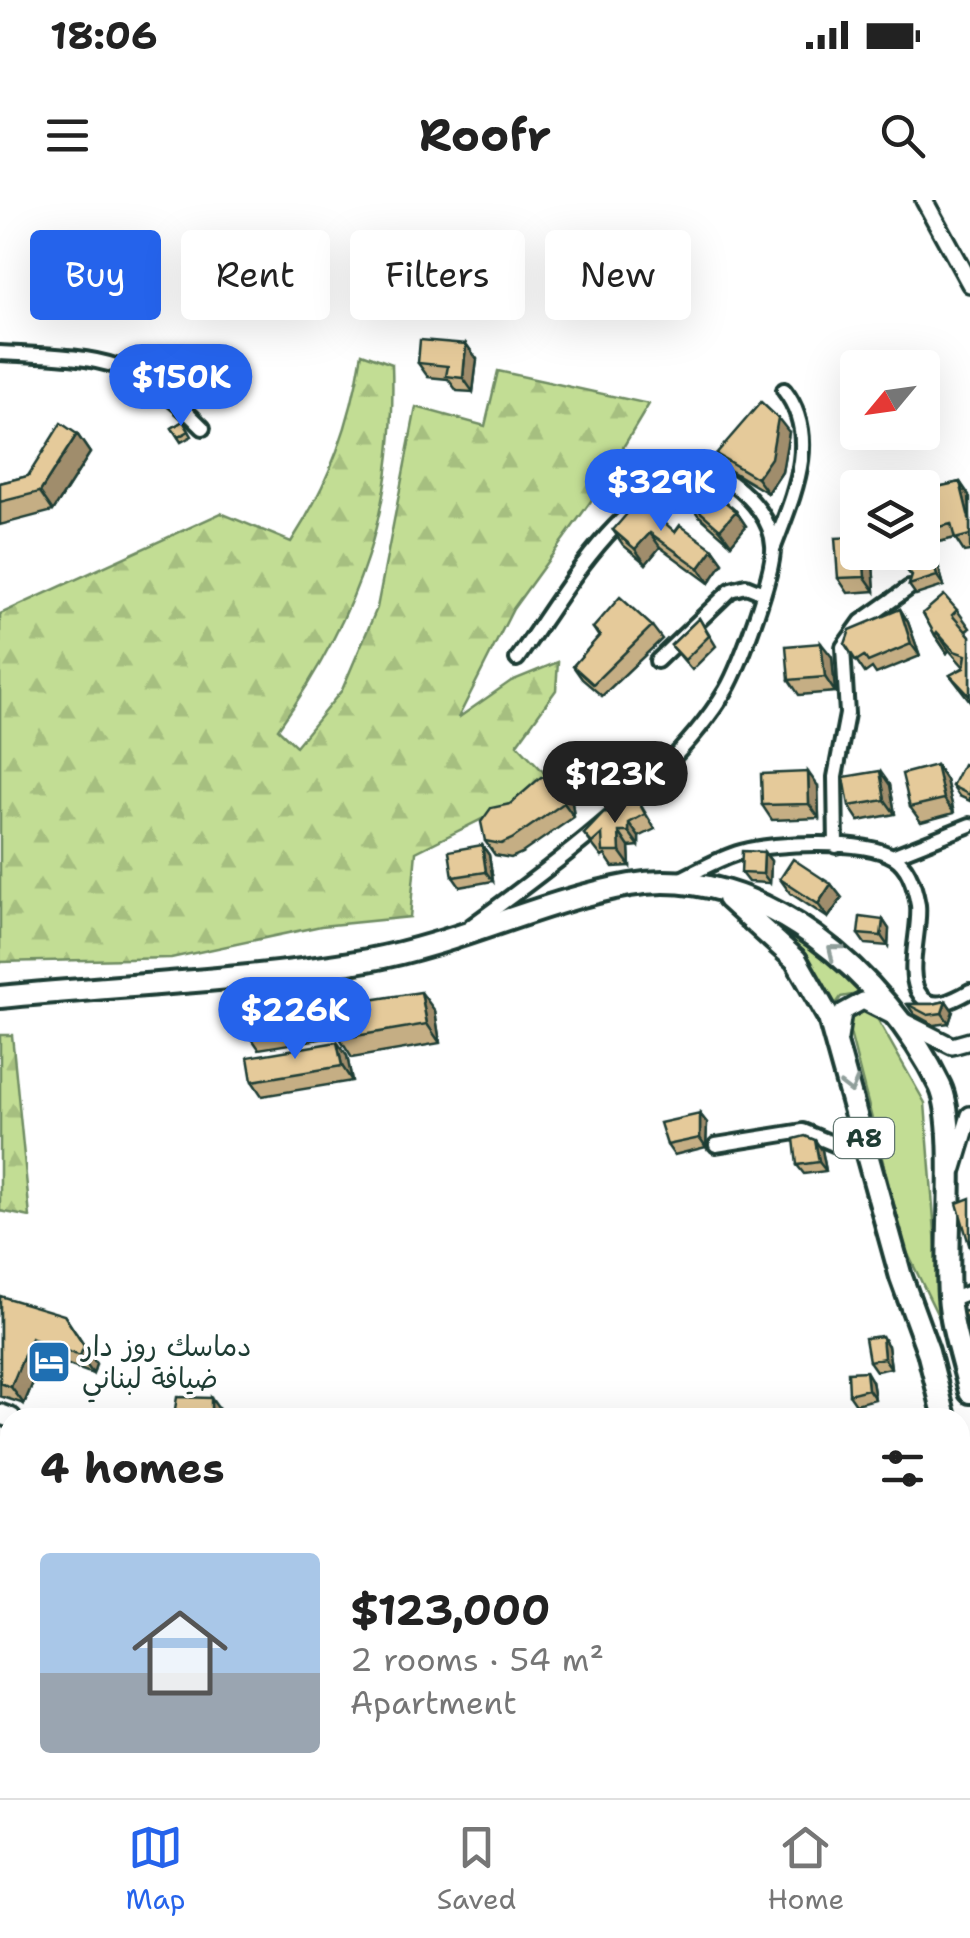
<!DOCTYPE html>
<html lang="en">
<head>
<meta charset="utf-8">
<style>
  :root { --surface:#fff; --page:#f2f2f2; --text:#222; --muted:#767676; --line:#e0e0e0; --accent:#2563eb }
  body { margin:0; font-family:"Shantell Sans","Playpen Sans Arabic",sans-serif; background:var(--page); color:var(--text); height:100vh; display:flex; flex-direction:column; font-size:38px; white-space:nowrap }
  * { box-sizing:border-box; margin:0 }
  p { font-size:32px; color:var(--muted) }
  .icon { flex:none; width:55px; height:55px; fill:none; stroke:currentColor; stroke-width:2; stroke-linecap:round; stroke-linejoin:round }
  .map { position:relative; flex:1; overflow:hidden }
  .sheet { position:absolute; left:0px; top:1208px; width:970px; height:392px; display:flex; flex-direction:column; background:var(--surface); border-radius:30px 30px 0 0; box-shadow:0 10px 40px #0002 }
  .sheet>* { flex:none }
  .hud { position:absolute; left:30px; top:30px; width:910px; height:90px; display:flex; gap:20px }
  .needle { width:65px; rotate:241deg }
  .tools { position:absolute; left:840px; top:150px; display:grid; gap:20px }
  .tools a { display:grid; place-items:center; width:100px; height:100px; border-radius:10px; background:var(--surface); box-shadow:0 10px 40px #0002; font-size:50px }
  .price { position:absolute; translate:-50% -85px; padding:0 22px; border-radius:35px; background:var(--accent); color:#fff; font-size:32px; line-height:65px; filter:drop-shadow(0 2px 5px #0008) }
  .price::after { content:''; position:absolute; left:50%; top:60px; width:30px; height:22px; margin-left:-15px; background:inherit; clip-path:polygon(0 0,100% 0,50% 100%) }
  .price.current { background:#222; color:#fff }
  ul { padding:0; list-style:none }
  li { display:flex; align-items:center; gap:30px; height:250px; padding:0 40px }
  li+li { border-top:2px solid var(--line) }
  li span { display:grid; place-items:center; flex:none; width:280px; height:200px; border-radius:10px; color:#555 }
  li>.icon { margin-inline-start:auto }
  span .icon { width:120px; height:120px; fill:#fffc; stroke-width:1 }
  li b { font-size:42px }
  h2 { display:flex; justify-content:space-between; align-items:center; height:120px; padding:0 40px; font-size:42px }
  .pill { padding:0 35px; border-radius:10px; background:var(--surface); box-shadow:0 10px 40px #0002; font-size:35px; line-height:90px }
  .pill.current { background:var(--accent); color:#fff }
  .status { display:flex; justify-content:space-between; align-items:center; height:70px; padding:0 50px; background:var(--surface); direction:ltr }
  .status svg { height:28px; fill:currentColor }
  header { display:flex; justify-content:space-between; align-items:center; height:130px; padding:0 40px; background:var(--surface); font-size:45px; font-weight:700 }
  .menu { display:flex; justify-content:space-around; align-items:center; height:140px; border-top:2px solid var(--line); background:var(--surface); font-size:28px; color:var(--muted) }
  .menu a { display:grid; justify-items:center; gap:5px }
  .menu .current { color:var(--accent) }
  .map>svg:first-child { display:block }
</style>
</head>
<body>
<div class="status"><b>18:06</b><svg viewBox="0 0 49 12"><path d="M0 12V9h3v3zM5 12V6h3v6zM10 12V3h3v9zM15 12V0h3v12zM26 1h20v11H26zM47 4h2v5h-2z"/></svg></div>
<header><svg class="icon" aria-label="menu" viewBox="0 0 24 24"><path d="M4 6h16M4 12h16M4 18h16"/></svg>Roofr<svg class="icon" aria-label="search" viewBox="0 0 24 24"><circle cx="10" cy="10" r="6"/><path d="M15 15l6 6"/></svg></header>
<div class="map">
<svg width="970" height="1598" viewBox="0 0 970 1598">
  <defs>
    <pattern id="forest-firs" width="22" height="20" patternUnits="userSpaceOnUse" patternTransform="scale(2.5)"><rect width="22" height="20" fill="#c2dd94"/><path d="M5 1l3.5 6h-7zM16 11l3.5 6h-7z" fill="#a6bf80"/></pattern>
  </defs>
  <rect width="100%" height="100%" fill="#fff"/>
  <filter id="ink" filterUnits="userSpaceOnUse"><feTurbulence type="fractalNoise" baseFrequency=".01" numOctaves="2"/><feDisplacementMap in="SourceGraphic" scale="20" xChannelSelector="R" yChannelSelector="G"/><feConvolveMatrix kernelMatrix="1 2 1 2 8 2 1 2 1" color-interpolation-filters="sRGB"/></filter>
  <g filter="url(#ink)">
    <path fill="url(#forest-firs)" stroke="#708d64" stroke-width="2.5" d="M362 153 392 164C397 306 360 414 278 529L296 546 342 490 377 408 416 207 485 226 498 171 649 204 591 301 513 409 458 518 511 481 558 462 556 490 517 544 554 583 416 652 410 717 321 726 171 758 0 762V414L221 313 291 342C330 282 351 222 362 153Z
      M0 835H12L30 1017 0 1011Z"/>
    <path fill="#c2dd94" stroke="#708d64" stroke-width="2.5" d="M747 706 805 739 864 793 841 797 833 808 801 755Z
      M859 809 874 813 925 903 942 1124 905 1048 847 821Z"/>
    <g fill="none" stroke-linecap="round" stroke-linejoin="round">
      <defs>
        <path id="minor" d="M0 153C97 158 131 154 203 228
          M774 347C793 296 821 238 784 190
          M657 461 731 390 746 386 761 392
          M836 646 835 577 847 514 843 447 861 422 909 388
          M892 656 970 625
          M677 681C698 671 719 658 741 652 775 642 863 639 894 657 909 666 915 688 918 705 921 730 904 776 921 796 934 812 956 799 970 791
          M471 726C552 667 675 576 726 490 740 466 775 371 773 346 772 321 752 298 733 284 719 275 708 267 691 273 610 306 565 392 517 459
          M716 945 803 931 834 944 867 949
          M949 1100 970 1092
          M960 1403 970 1399
          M435 1590 440 1598
          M605 1590 610 1598
          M686 1598 714 1590"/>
        <path id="tertiary" d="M924 0 970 84
          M839 839 843 812 863 801 952 846 970 841
          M954 968 970 915"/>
        <path id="secondary" d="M0 1214 11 1218"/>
        <path id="trunk" d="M728 698 796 760 829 818 901 1077 928 1151 945 1218
          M0 797C122 785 247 781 368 760 458 744 541 701 630 685 760 662 887 777 940 886 958 923 945 1047 949 1096 951 1128 963 1161 970 1192
          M960 1287 970 1329"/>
      </defs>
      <use href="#minor" stroke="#1f3d34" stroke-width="20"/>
      <use href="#tertiary" stroke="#1f3d34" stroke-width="22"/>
      <use href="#secondary" stroke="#1f3d34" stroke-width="25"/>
      <use href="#trunk" stroke="#1f3d34" stroke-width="28"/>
      <use href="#minor" stroke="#fff" stroke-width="12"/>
      <use href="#tertiary" stroke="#fff" stroke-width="15"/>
      <use href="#secondary" stroke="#fff" stroke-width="18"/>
      <use href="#trunk" stroke="#fff" stroke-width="20"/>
    </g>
    <path fill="#c5ae84" stroke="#1f3d34" stroke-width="2.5" d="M466 144 477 159 473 192 457 191 448 179 428 177 418 163Z
      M183 221 192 236 181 242 172 228Z
      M789 232 782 272 768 293 726 268 716 254Z
      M77 234 90 253 53 311 0 325V283L28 276Z
      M960 282 970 298V351L964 352 955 338 927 345 922 339V288L931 284 934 288Z
      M688 301 736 311 746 326 731 344 698 315Z
      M613 330 675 332 713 349 723 363 709 383 660 347 646 364 623 345Z
      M858 352H872L875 391 848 393 838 378Z
      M936 358 944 386 916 395 909 385 912 377 902 364Z
      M900 409 908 422 920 456 876 474 872 468 865 473 845 444Z
      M957 410 970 428 966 431 970 436V501L950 475 964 467 949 450 947 453 935 435 923 413Z
      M699 418 716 446 692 470 671 445Z
      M652 426 662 439 602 496 582 479 573 466 599 437 593 428Z
      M832 457 835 492 799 495 789 480Z
      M936 565 946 580 954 613 921 622 910 607Z
      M970 567V601L959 596 952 586Z
      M561 581 571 596 574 617 522 653 511 658 495 655 485 641 510 604Z
      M890 585 895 614 859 621 849 606Z
      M818 586 819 618 772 620 762 605Z
      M637 599 655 629 639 637V646L629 647 630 666 613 667 605 655 602 657 584 634 618 614Z
      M482 645 489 655 493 681 460 687 453 677Z
      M764 652 771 661 770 683 748 682 741 673Z
      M780 679 831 684 842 698 828 718 790 693Z
      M883 720 889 729 888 746 865 744 858 734Z
      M360 781 373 800 435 811 440 843 352 858 338 836 259 849 246 830Z
      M946 801 953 811 949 823 934 825 914 814 907 804H933Z
      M337 842 347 856 352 881 262 896 252 881Z
      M700 914 707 923 706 947 674 955 667 945Z
      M822 950 826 971 804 974 797 965Z
      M0 1096 76 1133 96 1164 93 1174 44 1156 24 1204 0 1196Z
      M888 1146 891 1168 876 1171 869 1161Z
      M872 1181 875 1199 856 1204 849 1194Z
      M218 1208V1218H176L174 1215Z
      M960 1462 970 1497V1525L960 1528Z
      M0 1473 10 1474V1524L0 1522Z"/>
    <path fill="#a08d6c" stroke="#1f3d34" stroke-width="2.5" d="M466 144 477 159 473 192 463 178Z
      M778 218 789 232 782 272 768 293 757 278Z
      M77 234 90 253 53 311 40 292Z
      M960 282 969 295 970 322Z
      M736 311 746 326 731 344 720 329Z
      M650 333 660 347 646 364 635 349Z
      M929 348 936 358 944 386 937 376Z
      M713 349 723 363 709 383 699 368Z
      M863 352H872L875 391 865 377Z
      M900 409 908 422 920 456 911 444Z
      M937 432 949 450 947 453 935 435Z
      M821 443 832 457 835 492 825 477Z
      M936 565 946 580 954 613 944 599Z
      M880 571 890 585 895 614 885 600Z
      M808 572 818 586 819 618 809 604Z
      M561 581 571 596 574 617 564 603Z
      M629 623 639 637V646L629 632Z
      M619 632 629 647 630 666 620 652Z
      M482 645 489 655 493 681 486 672Z
      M764 652 771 661 770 683 763 674Z
      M831 684 842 698 828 718 818 704Z
      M883 720 889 729 888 746 881 736Z
      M360 781 373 800 363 801Z
      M421 792 435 811 440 843 427 824Z
      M946 801 953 811 949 823 942 813Z
      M337 842 347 856 352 881 342 866Z
      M700 914 707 923 706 947 700 938Z
      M815 940 822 950 826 971 819 962Z
      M64 1115 96 1164 93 1174 80 1156Z
      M882 1136 888 1146 891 1168 884 1158Z
      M31 1138 44 1156 24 1204 11 1187Z
      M866 1171 872 1181 875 1199 868 1189Z
      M211 1198 218 1208V1218H213L211 1214Z
      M960 1462 970 1497V1512L967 1508 960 1483Z
      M93 1590H101L102 1598H94Z"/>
    <path fill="#e5ca9a" stroke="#1f3d34" stroke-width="2.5" d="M420 140 466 144 463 178 446 176 448 166 418 163Z
      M761 202 778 218 771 258 757 278 716 254Z
      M183 221 189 231 178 237 172 228Z
      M61 223 77 234 40 292 0 302V283L28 276Z
      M960 282 970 322V335L955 339 951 324 922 331V288H887L931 284 933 288Z
      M703 283 736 311 720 329 688 301Z
      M639 300 675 332 680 325 713 349 699 368 650 333 635 349 613 330Z
      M858 337V352H863L865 377 838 378 835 338Z
      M929 348 937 376 909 385 912 376 902 364 911 361 909 355 922 352V350Z
      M944 395 957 410 952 415 970 436V496L950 475 964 468 966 455 954 451 937 432 935 435 923 413Z
      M620 397 652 426 593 484 573 466 600 435 593 428Z
      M900 409 911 444 868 462 864 456 856 461 845 444 850 430Z
      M699 418 709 436 685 460 671 445Z
      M821 443 825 477 789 480 786 446Z
      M963 564 970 567V595L952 586Z
      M936 565 944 599 910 607 902 574Z
      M880 571 885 600 849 606 844 577Z
      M808 572 809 604 762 605 761 574Z
      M541 577 561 581 564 603 512 639 501 644 485 641 481 622 491 608 510 604Z
      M629 598 637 599 645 614 629 623V632H619L620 652H603L602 634 592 643 584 634 604 613 618 614Z
      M482 645 486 672 453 677 449 651Z
      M742 651 764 652 763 674 741 673Z
      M793 659 831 684 818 704 780 679Z
      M860 717 883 720 881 736 858 734Z
      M360 781 363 801 421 792 427 824 338 839 334 815 246 830 241 800Z
      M946 801 942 813 928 815 907 804H933Z
      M337 842 342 866 252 881 248 857Z
      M700 914V938L667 945 660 923Z
      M805 936 815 940 819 962 797 965 794 939Z
      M970 998V1048L957 1003Z
      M0 1096 64 1115 84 1146 80 1156 31 1138 11 1187 0 1183Z
      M970 1110V1130L963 1112Z
      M882 1136 884 1158 869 1161 865 1138Z
      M866 1171 868 1189 849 1194 848 1172Z
      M177 1197 211 1198V1214L174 1215Z
      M0 1473 10 1474V1508L0 1506Z
      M960 1483 967 1508 960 1511Z
      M970 1544V1598H958L956 1590H960V1548Z
      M75 1590H93L94 1598H76Z
      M367 1590H417L422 1598H372Z
      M461 1590H512L513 1592 526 1590 536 1598H454Z
      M540 1590H578L582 1598H545Z
      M828 1590H873L876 1598H832Z
      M9 1592 11 1598H0V1594Z"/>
    <defs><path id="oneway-chevron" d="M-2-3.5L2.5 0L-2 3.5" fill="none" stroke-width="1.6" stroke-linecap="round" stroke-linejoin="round" transform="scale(2.5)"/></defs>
    <g stroke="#8f9e9a">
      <use href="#oneway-chevron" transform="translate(834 751) rotate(-141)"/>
      <use href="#oneway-chevron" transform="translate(850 886) rotate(75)"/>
    </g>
  </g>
  <defs>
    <symbol id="hotel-square" viewBox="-11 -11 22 22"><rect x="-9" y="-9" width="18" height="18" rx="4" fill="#1f6fb2" stroke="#fff"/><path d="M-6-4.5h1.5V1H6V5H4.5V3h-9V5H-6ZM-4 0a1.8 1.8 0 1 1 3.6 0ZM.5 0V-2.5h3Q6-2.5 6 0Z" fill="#fff"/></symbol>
  </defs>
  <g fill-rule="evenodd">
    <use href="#hotel-square" x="24" y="1137" width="50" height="50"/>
  </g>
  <g text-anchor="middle" stroke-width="8" stroke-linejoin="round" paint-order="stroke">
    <rect fill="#fff" stroke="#627771" stroke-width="2.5" x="834" y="918" width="60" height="40" rx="8"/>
    <g font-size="25" font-weight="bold" fill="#1f3d34">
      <text x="864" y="947">A8</text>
    </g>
    <g font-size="28" fill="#1f3d34" stroke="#fff" text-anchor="start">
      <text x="82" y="1156">دماسك روز دار<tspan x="82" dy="32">ضيافة لبناني</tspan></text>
    </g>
  </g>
</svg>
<div class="tools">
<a><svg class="needle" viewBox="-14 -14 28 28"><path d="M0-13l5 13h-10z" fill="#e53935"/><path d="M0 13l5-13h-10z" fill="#767676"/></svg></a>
<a><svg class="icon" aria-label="layers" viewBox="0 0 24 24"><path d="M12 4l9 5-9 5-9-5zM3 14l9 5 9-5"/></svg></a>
</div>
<b class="price" style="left:181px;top:229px">$150K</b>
<b class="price" style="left:661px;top:334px">$329K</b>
<b class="price current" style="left:615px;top:626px">$123K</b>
<b class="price" style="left:295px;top:862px">$226K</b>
<div class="hud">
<a class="pill current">Buy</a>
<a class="pill">Rent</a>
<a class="pill">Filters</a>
<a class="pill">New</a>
</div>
<section class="sheet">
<h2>4 homes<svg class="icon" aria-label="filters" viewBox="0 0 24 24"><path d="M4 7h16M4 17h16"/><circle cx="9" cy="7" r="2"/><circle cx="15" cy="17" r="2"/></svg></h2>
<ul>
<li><span style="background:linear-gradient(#a9c7e8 60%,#9aa5b1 0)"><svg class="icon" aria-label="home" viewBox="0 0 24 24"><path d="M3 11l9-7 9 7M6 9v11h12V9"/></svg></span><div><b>$123,000</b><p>2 rooms · 54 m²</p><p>Apartment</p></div></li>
</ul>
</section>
</div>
<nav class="menu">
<a class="current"><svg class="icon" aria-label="map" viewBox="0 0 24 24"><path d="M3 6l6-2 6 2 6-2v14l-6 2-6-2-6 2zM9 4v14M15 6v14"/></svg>Map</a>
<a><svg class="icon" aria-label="saved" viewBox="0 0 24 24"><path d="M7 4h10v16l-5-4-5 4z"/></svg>Saved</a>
<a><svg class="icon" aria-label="home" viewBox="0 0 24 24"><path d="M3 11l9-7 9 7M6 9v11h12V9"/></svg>Home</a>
</nav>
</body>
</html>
